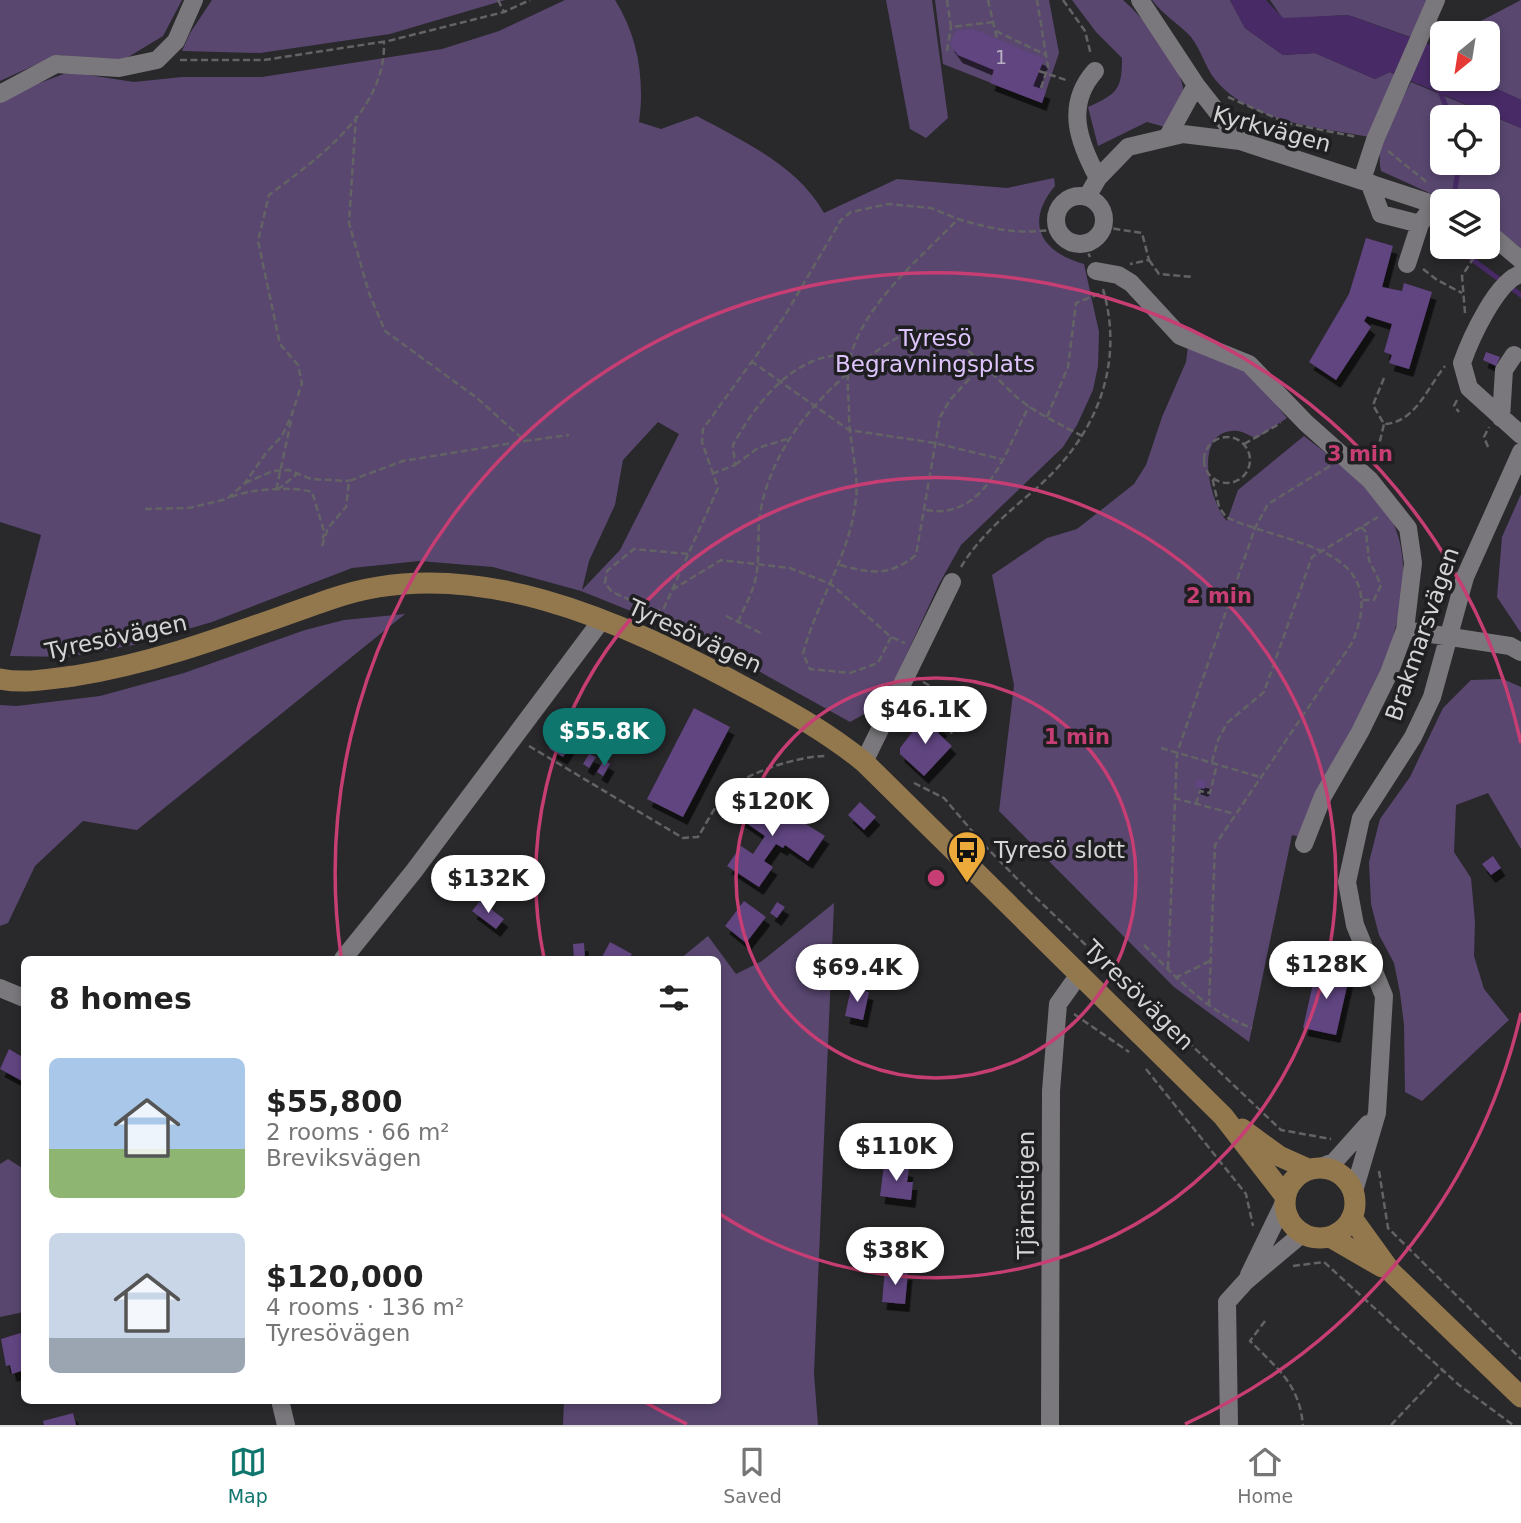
<!DOCTYPE html>
<html lang="en">
<head>
<meta charset="utf-8">
<style>
  :root { --surface:#fff; --page:#f6f6f6; --text:#222; --muted:#767676; --line:#e0e0e0; --accent:#0f766e }
  body { margin:0; font-family:"DejaVu Sans",sans-serif; background:var(--page); color:var(--text); height:100vh; display:flex; flex-direction:column; font-size:26px; white-space:nowrap }
  * { box-sizing:border-box; margin:0 }
  p { font-size:23px; color:var(--muted) }
  .icon { flex:none; width:38px; height:38px; fill:none; stroke:currentColor; stroke-width:2; stroke-linecap:round; stroke-linejoin:round }
  .map { position:relative; flex:1; overflow:hidden }
  .sheet { position:absolute; left:21px; top:956px; width:700px; height:448px; display:flex; flex-direction:column; background:var(--surface); border-radius:10px; box-shadow:0 4px 10px #0003 }
  .sheet>* { flex:none }
  .needle { width:46px; rotate:210deg }
  .tools { position:absolute; left:1430px; top:21px; display:grid; gap:14px }
  .tools a { display:grid; place-items:center; width:70px; height:70px; border-radius:10px; background:var(--surface); box-shadow:0 4px 10px #0003; font-size:35px }
  .price { position:absolute; translate:-50% -60px; padding:0 16px; border-radius:24px; background:#fff; color:#222; font-size:23px; line-height:46px; filter:drop-shadow(0 2px 4px #0008) }
  .price::after { content:''; position:absolute; left:50%; top:42px; width:21px; height:16px; margin-left:-10px; background:inherit; clip-path:polygon(0 0,100% 0,50% 100%) }
  .price.selected { background:var(--accent); color:#fff }
  ul { padding:0; list-style:none }
  li { display:flex; align-items:center; gap:21px; height:175px; padding:0 28px }
  li span { display:grid; place-items:center; flex:none; width:196px; height:140px; border-radius:10px; color:#555 }
  li>.icon { margin-inline-start:auto }
  span .icon { width:84px; height:84px; fill:#fffc; stroke-width:1 }
  li b { font-size:30px }
  h2 { display:flex; justify-content:space-between; align-items:center; height:84px; padding:0 28px; font-size:30px }
  .tabs { display:flex; justify-content:space-around; align-items:center; height:98px; border-top:2px solid var(--line); background:var(--surface); font-size:19px; color:var(--muted) }
  .tabs a { display:grid; justify-items:center; gap:4px }
  .tabs .selected { color:var(--accent) }
  .map>svg:first-child { display:block }
</style>
</head>
<body>
<div class="map">
<svg width="1521" height="1425" viewBox="0 0 1521 1425">
  <defs>
    <filter id="shadow"><feDropShadow dx="4.5" dy="8" stdDeviation="0" flood-color="#0009"/></filter>
  </defs>
  <rect width="100%" height="100%" fill="#29282b"/>
  <path fill="#594770" fill-rule="evenodd" d="M0 0H182L163 36 120 62 57 55 0 81Z
    M212 0H505L390 34 260 53 182 51 190 33Z
    M565 0H615C638 36 645 80 639 122L661 129 697 116C743 141 798 166 824 213L897 179 1007 188 1054 178 1055 186C1024 223 1041 252 1084 264L1099 332 1098 366 1093 390 1077 425 1063 447 961 545 939 584 884 703 850 722 703 640 581 591 493 567 419 561 352 568 212 622 133 645 68 657 10 656 41 535 0 522V103L18 91 69 72 134 82 182 77H262L442 49 499 31ZM658 422 679 434 620 550 582 590 589 561 615 505 623 460Z
    M886 0H932L948 118 926 138 910 129Z
    M935 0H1049L1059 53 1042 103 943 64Z
    M1072 0H1123C1144 18 1178 60 1183 87 1186 101 1173 116 1165 127L1147 122 1098 146 1088 107C1117 94 1122 90 1122 58L1096 32Z
    M1152 0H1230L1245 28 1283 55 1315 53 1375 79 1390 72 1404 79 1375 138C1324 128 1257 124 1219 84 1206 71 1202 51 1191 37 1179 24 1163 15 1152 0Z
    M1270 0H1435L1416 39 1348 15 1283 19Z
    M1521 0V100L1475 79H1488V33H1442V64L1432 59 1441 22 1477 23Z
    M1411 82 1521 128V248L1488 221V201H1447L1381 171C1374 142 1398 108 1411 82ZM1442 117H1488V163H1442Z
    M1188 346 1243 369 1260 385 1287 418 1257 438C1248 436 1242 429 1231 431 1193 435 1210 503 1227 521L1238 490 1304 436C1334 460 1370 482 1389 515 1440 602 1340 758 1300 837L1292 835 1249 1042 1174 987 999 811 1014 685 992 575 1047 538 1077 529 1134 484 1146 465 1162 417 1186 362Z
    M1521 494V633L1497 597 1502 537Z
    M405 614 137 830 83 821 35 866 8 923 0 926V705L17 706 100 696 184 673 305 630 344 620Z
    M1503 679 1521 687V849L1488 793 1456 805 1454 852 1471 878 1475 922 1474 956 1484 989 1509 1020 1422 1101 1405 1092 1404 1025 1400 993 1394 963 1379 935 1371 904 1369 862 1380 819 1410 777 1443 708 1471 680Z
    M834 903 814 1374 818 1425H563L564 1400H718V959H680L708 936 736 974 762 961Z
    M8 1159 24 1169V1312L0 1317V1164Z"/>
  <path fill="#482b66" d="M1230 0H1266L1283 18 1348 15 1434 46 1433 59 1442 64V79H1475L1521 100V128L1390 72 1375 79 1315 53 1283 55 1245 28Z"/>
  <g fill="none" stroke-linecap="round" stroke-linejoin="round">
    <path stroke="#482b66" stroke-width="5" d="M1440 91 1450 117
      M1455 190 1459 163
      M1455 247 1521 295"/>
  </g>
  <path fill="#614481" filter="url(#shadow)" d="M973 29 1044 59 1033 86 1046 91 1042 103 990 83 994 70 958 55 950 44 956 31Z
    M1366 238 1393 246 1382 287 1402 291 1404 283 1432 292 1409 369 1389 363 1392 355 1384 352 1392 324 1367 316 1364 321 1371 327 1336 380 1309 362 1349 294Z
    M1486 352 1500 357 1496 366 1483 360Z
    M694 708 730 727 683 817 647 799Z
    M572 710 586 719 563 757 549 749Z
    M927 713 943 728 938 733 952 746 924 776 900 754V748Z
    M589 754 596 757 589 768 583 764Z
    M604 760 610 764 603 776 597 772Z
    M1197 779 1207 781 1204 789 1195 786Z
    M753 791 825 836 808 861 785 845 783 848 776 844 764 861 773 867 759 887 727 866 741 846 753 854 765 836 736 816Z
    M860 802 876 817 864 830 848 815Z
    M1493 856 1501 868 1491 875 1482 864Z
    M480 901 504 919 496 929 472 911Z
    M744 901 766 917 746 943 725 926Z
    M777 902 785 907 777 918 770 913Z
    M610 942 632 954 628 959H601Z
    M584 943 585 959H574L573 944Z
    M1317 966 1350 973 1336 1035 1303 1028Z
    M851 988 869 992 863 1020 845 1016Z
    M9 1049 24 1058V1082L0 1069Z
    M884 1165 909 1169 907 1182H913L911 1200 880 1196Z
    M885 1270 908 1272 905 1304 882 1302Z
    M24 1332V1370L12 1374 10 1365 6 1366 1 1339Z
    M73 1413 76 1425H44L43 1421Z"/>
  <g fill="none" stroke-linecap="round" stroke-linejoin="round">
    <path stroke="#636365" stroke-width="2.5" stroke-dasharray="7 3.5" stroke-linecap="butt" d="M498 0 504 12
      M947 0 951 27 994 22
      M988 0 997 39
      M1063 0 1085 31 1091 55
      M996 31 1046 55 1037 0
      M947 51 951 27
      M180 60H264L388 41 504 12 530 0
      M1039 71 1069 81
      M1041 88 1048 67 1046 55
      M1228 97 1287 123 1357 137
      M356 116 349 223 369 293 385 331 477 398 525 441 569 435
      M1388 151 1429 184
      M1103 227 1142 233 1149 260 1130 264
      M1084 244 1090 257
      M1149 260 1159 274 1193 277
      M1423 269 1437 280 1462 293
      M1465 313 1462 276 1480 248
      M751 361 849 430 935 443 1001 459
      M1384 378 1373 405 1384 424C1415 423 1427 388 1445 366
      M1457 400 1454 406 1459 412
      M1047 417 1068 367 1076 303 1104 292
      M291 421 276 491 297 474
      M1204 460a23 23 0 1 1 46 0a23 23 0 1 1-46 0Z
      M1244 444 1281 423
      M1488 447 1484 437 1489 427
      M1375 462 1384 424
      M735 465 758 448 787 439
      M712 474 735 465 733 445C757 401 796 351 851 355
      M245 483 273 471 289 470 311 479 349 481
      M231 497C250 489 293 486 312 492L324 531 323 539
      M145 509 189 508 227 499 245 483 266 453 282 436 292 414 302 383 298 365 280 344 258 241 269 195C318 158 386 111 384 42
      M926 510C986 521 1006 450 1029 406
      M1361 527 1366 532 1369 560 1381 585 1374 600H1362
      M322 546 328 528 346 507 349 481 403 461 525 441
      M688 554 634 549 607 571 605 583 612 592 656 611 664 608 718 488 702 442 703 429 784 317 841 220 851 212 888 204 931 208 958 219
      M840 565C872 574 890 576 916 555L940 417 950 400 981 366
      M961 567C980 535 1011 510 1039 486 1096 435 1125 365 1103 289
      M672 590 721 560 790 568 831 584 891 637 905 643
      M726 616 763 634
      M738 622C744 607 753 593 756 577 760 556 757 535 760 514 771 446 821 391 874 353 895 338 916 323 943 334 965 342 999 382 1019 399 1039 415 1062 425 1084 437
      M891 637 878 663 850 673 810 669 803 654C817 600 850 556 856 499 859 472 849 441 849 414 849 400 847 385 848 372 853 312 919 260 958 219 995 230 1019 235 1058 229
      M923 682C947 695 959 707 951 734
      M529 746 683 838 698 837C707 822 716 804 728 791 746 772 800 756 825 756
      M1161 748 1260 777
      M1212 762 1218 740 1227 723 1264 692 1312 557 1378 517
      M914 783 944 798 983 844 1033 895 1281 1130 1331 1139
      M1174 798 1235 814
      M1196 804 1200 791 1210 793 1217 764
      M1144 945C1177 978 1207 1012 1252 1028
      M1168 968 1177 753 1255 528 1268 504 1330 466
      M1175 978 1210 961
      M1209 1006 1215 845 1352 643C1394 545 1287 546 1226 517L1219 507 1212 477
      M1074 1014 1129 1052
      M1146 1069 1246 1194 1253 1226
      M1379 1171 1388 1228 1521 1359
      M1293 1266 1324 1262 1459 1385 1513 1425
      M1265 1321 1250 1341C1278 1369 1299 1384 1303 1425
      M1391 1425 1443 1370"/>
    <path stroke="#7a787c" stroke-width="18" d="M1140 0 1196 85 1240 141
      M1095 71C1065 105 1078 141 1098 178
      M0 94 56 64 119 68 157 60 176 41 194 0
      M1168 136 1196 85
      M1362 180 1375 140 1436 0
      M1369 182 1381 214 1420 224 1435 203
      M1056 220a24 24 0 1 1 48 0a24 24 0 1 1-48 0Z
      M1087 197 1098 178 1128 147 1183 134 1240 141 1442 207
      M1488 232 1521 260
      M1407 264 1420 224
      M1096 271 1118 275 1131 283 1180 336 1249 364 1306 423 1370 480 1408 528 1413 563 1405 630 1389 673 1360 732 1323 796 1304 844
      M1521 274C1497 280 1470 340 1462 363L1469 388 1521 435
      M1501 418 1504 370 1514 355
      M1405 630 1510 646 1521 652
      M864 762 952 582
      M343 959 414 871 601 621
      M0 988 24 998
      M1321 1167 1334 1162 1368 1124
      M1354 1191 1377 1113 1384 996 1355 925 1347 882 1361 818 1413 737 1432 697 1465 577 1521 452
      M1249 1275 1284 1203
      M280 1400 286 1425
      M1050 1425 1051 1091 1058 1004 1080 973
      M1229 1425 1227 1302 1246 1281 1303 1233"/>
    <path stroke="#93784e" stroke-width="21" d="M0 679C24 684 50 679 74 676 166 661 244 629 331 599 470 550 623 622 744 687 786 709 827 732 864 762L1223 1116 1285 1196
      M1242 1129 1279 1156 1308 1169
      M1285 1203a35 35 0 1 1 70 0a35 35 0 1 1-70 0Z
      M1352 1218 1391 1272 1521 1397
      M1330 1237 1382 1267"/>
  </g>
  <g fill="none" stroke="#c63e73" stroke-width="3.5">
    <circle cx="936" cy="878" r="200"/>
    <path d="M544 958A400 400 0 1 1 718 1213"/>
    <path d="M1521 1013A600 600 0 0 1 1185 1424M687 1424A600 600 0 0 1 641 1400M341 956A600 600 0 0 1 1521 743"/>
  </g>
  <defs>
    <symbol id="bus-pin" viewBox="-11 -11 22 30"><path d="M0 17L-7.5 6A9.5 9.5 0 1 1 7.5 6Z" fill="#ebaa39" stroke="#1f1e21"/><path d="M-5-6H5V4H4V6H2V4H-2V6H-4V4H-5ZM-3.5-4V0h7V-4ZM-3.5 1.2v1.5H-2V1.2ZM2 1.2v1.5H3.5V1.2Z" fill="#111"/></symbol>
  </defs>
  <g fill-rule="evenodd">
    <use href="#bus-pin" x="945" y="828" width="44" height="60"/>
  </g>
  <g text-anchor="middle" stroke-width="7" stroke-linejoin="round" paint-order="stroke">
    <g font-size="19" fill="#b7b0c0">
      <text x="1001" y="64">1</text>
    </g>
    <g font-size="23" fill="#d4d4d5" stroke="#1f1e21">
      <text transform="translate(1272 129) rotate(15)" y="8">Kyrkvägen</text>
      <text transform="translate(1422 634) rotate(-71)" y="8">Brakmarsvägen</text>
      <text transform="translate(695 636) rotate(25)" y="8">Tyresövägen</text>
      <text transform="translate(116 637) rotate(-12)" y="8">Tyresövägen</text>
      <text transform="translate(1139 995) rotate(45)" y="8">Tyresövägen</text>
      <text transform="translate(1026 1195) rotate(-90)" y="8">Tjärnstigen</text>
    </g>
    <g font-size="23" fill="#ddc5fc" stroke="#1f1e21">
      <text x="935" y="346">Tyresö<tspan x="935" dy="26">Begravningsplats</tspan></text>
    </g>
    <g font-size="23" fill="#d4d4d5" stroke="#1f1e21" text-anchor="start">
      <text x="994" y="858">Tyresö slott</text>
    </g>
  </g>
  <circle cx="936" cy="878" r="10" fill="#c63e73" stroke="#1f1e21" stroke-width="3.5"/>
  <g font-size="21" text-anchor="middle" font-weight="bold" fill="#c63e73" stroke="#1f1e21" stroke-width="7" stroke-linejoin="round" paint-order="stroke">
    <text x="1360" y="461">3 min</text>
    <text x="1219" y="603">2 min</text>
    <text x="1077" y="744">1 min</text>
  </g>
</svg>
<div class="tools">
<a><svg class="needle" viewBox="-14 -14 28 28"><path d="M0-13l5 13h-10z" fill="#e53935"/><path d="M0 13l5-13h-10z" fill="#767676"/></svg></a>
<a><svg class="icon" aria-label="locate" viewBox="0 0 24 24"><circle cx="12" cy="12" r="6"/><path d="M12 2v4M12 18v4M2 12h4M18 12h4"/></svg></a>
<a><svg class="icon" aria-label="layers" viewBox="0 0 24 24"><path d="M12 4l9 5-9 5-9-5zM3 14l9 5 9-5"/></svg></a>
</div>
<b class="price" style="left:925px;top:746px">$46.1K</b>
<b class="price selected" style="left:604px;top:768px">$55.8K</b>
<b class="price" style="left:772px;top:838px">$120K</b>
<b class="price" style="left:488px;top:915px">$132K</b>
<b class="price" style="left:1326px;top:1001px">$128K</b>
<b class="price" style="left:857px;top:1004px">$69.4K</b>
<b class="price" style="left:896px;top:1183px">$110K</b>
<b class="price" style="left:895px;top:1287px">$38K</b>
<section class="sheet">
<h2>8 homes<svg class="icon" aria-label="filters" viewBox="0 0 24 24"><path d="M4 7h16M4 17h16"/><circle cx="9" cy="7" r="2"/><circle cx="15" cy="17" r="2"/></svg></h2>
<ul>
<li><span style="background:linear-gradient(#a9c7e8 65%,#8fb573 0)"><svg class="icon" aria-label="home" viewBox="0 0 24 24"><path d="M3 11l9-7 9 7M6 9v11h12V9"/></svg></span><div><b>$55,800</b><p>2 rooms · 66 m²</p><p>Breviksvägen</p></div></li>
<li><span style="background:linear-gradient(#c9d6e8 75%,#9aa5b1 0)"><svg class="icon" aria-label="home" viewBox="0 0 24 24"><path d="M3 11l9-7 9 7M6 9v11h12V9"/></svg></span><div><b>$120,000</b><p>4 rooms · 136 m²</p><p>Tyresövägen</p></div></li>
</ul>
</section>
</div>
<nav class="tabs">
<a class="selected"><svg class="icon" aria-label="map" viewBox="0 0 24 24"><path d="M3 6l6-2 6 2 6-2v14l-6 2-6-2-6 2zM9 4v14M15 6v14"/></svg>Map</a>
<a><svg class="icon" aria-label="saved" viewBox="0 0 24 24"><path d="M7 4h10v16l-5-4-5 4z"/></svg>Saved</a>
<a><svg class="icon" aria-label="home" viewBox="0 0 24 24"><path d="M3 11l9-7 9 7M6 9v11h12V9"/></svg>Home</a>
</nav>
</body>
</html>
